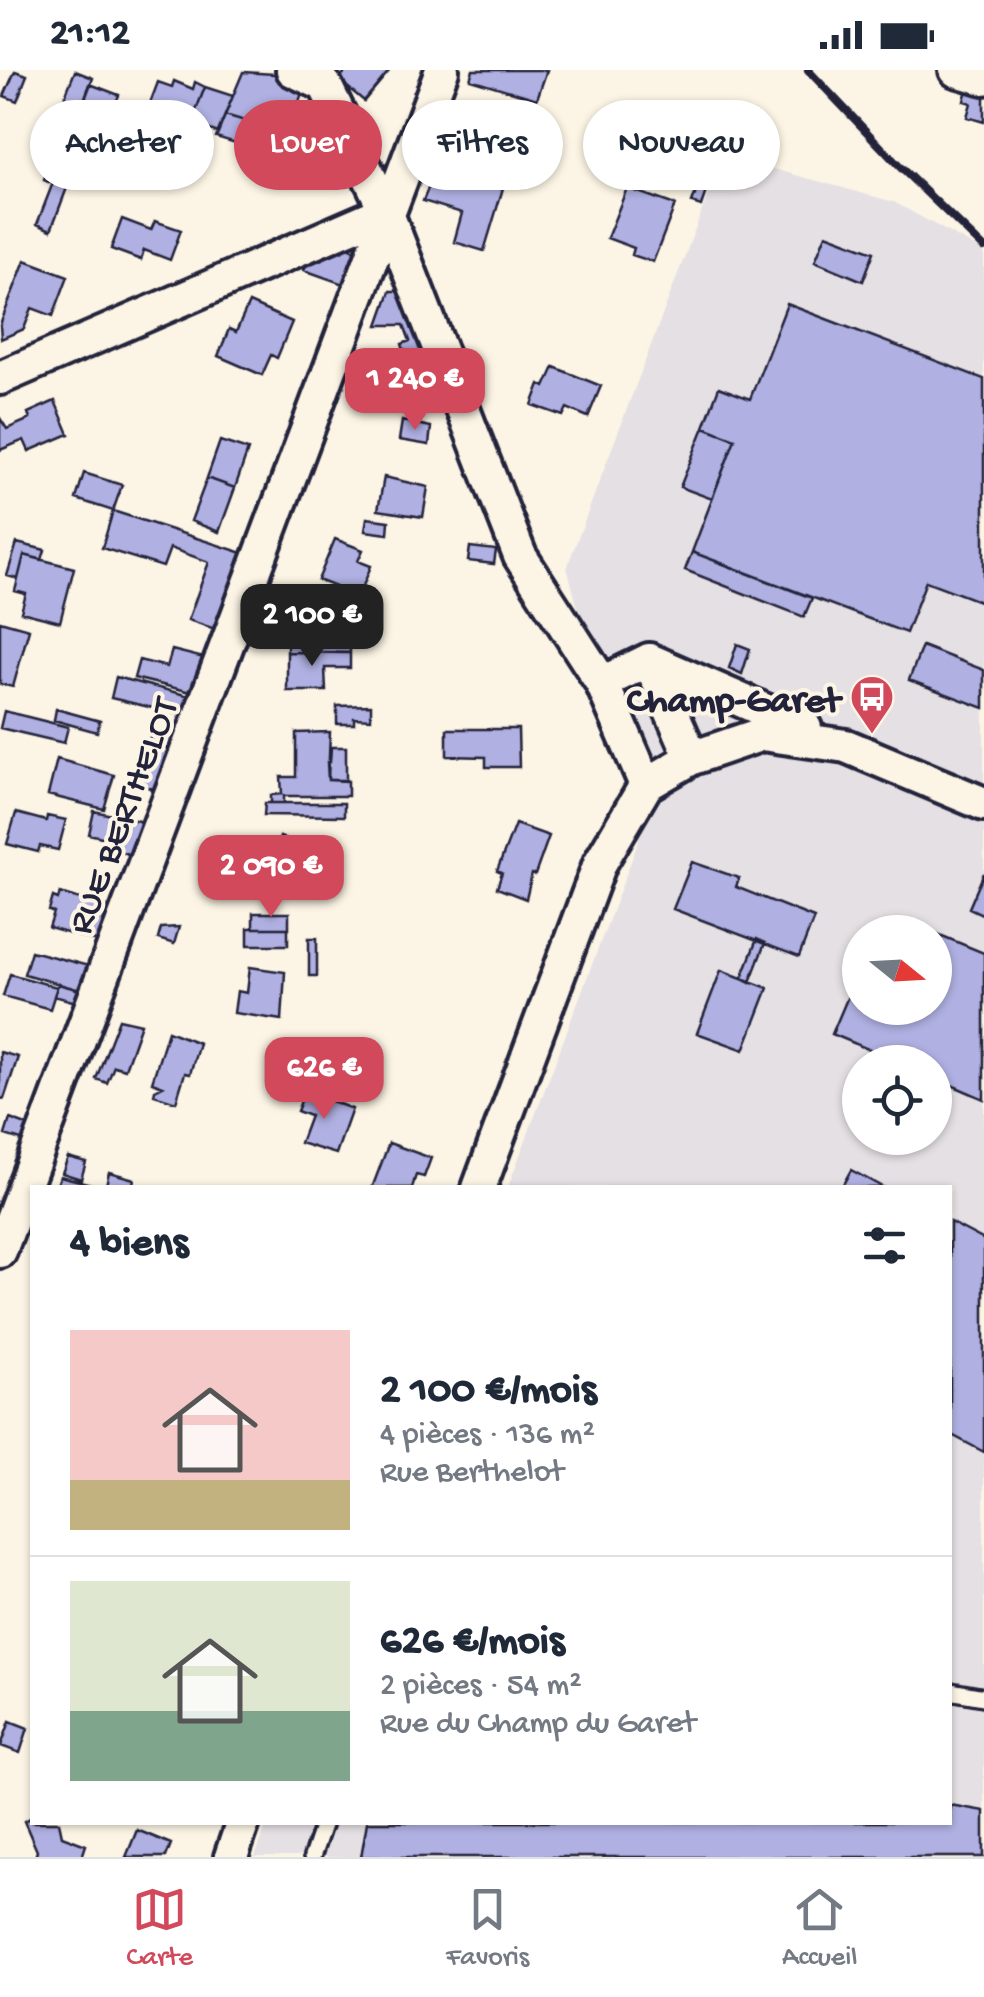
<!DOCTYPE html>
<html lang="fr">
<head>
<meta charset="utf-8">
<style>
  :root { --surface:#fff; --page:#f6f6f7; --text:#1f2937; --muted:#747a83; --line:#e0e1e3; --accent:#d1495b }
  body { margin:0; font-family:"Gochi Hand",sans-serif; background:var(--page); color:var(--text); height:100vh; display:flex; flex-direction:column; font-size:38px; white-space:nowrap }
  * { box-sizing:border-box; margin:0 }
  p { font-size:32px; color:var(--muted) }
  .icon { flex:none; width:55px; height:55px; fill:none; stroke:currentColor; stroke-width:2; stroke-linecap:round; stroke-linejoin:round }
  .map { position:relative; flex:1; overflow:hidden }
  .side { position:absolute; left:30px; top:1115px; width:922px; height:640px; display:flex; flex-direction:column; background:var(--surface); border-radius:0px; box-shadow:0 2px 8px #0004 }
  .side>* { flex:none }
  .hud { position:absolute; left:30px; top:30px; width:925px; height:90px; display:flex; gap:20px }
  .needle { width:65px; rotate:108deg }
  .controls { position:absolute; left:842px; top:845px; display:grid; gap:20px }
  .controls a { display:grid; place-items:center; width:110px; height:110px; border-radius:50%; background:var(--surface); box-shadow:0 2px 8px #0004; font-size:50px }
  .price { position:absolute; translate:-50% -85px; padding:0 22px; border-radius:20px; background:var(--accent); color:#fff; font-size:32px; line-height:65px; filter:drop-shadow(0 2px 5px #0008) }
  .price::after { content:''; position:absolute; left:50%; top:60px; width:30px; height:22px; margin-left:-15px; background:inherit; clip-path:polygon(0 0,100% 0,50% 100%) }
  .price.on { background:#222; color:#fff }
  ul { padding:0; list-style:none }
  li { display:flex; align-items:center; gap:30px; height:250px; padding:0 40px }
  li+li { border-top:2px solid var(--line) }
  li span { display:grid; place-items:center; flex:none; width:280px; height:200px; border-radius:0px; color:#555 }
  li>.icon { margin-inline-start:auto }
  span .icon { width:120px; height:120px; fill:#fffc; stroke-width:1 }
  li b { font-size:42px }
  h2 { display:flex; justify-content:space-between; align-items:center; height:120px; padding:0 40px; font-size:42px }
  .pill { padding:0 35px; border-radius:45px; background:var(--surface); box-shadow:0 2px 8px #0004; font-size:35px; line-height:90px }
  .pill.on { background:var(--accent); color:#fff }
  .status { display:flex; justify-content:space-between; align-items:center; height:70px; padding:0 50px; background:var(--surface); direction:ltr }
  .status svg { height:28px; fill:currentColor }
  .tabs { display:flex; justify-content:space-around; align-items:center; height:140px; border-top:2px solid var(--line); background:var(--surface); font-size:28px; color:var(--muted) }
  .tabs a { display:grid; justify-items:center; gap:5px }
  .tabs .on { color:var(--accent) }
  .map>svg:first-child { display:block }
</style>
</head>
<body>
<div class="status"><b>21:12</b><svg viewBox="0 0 49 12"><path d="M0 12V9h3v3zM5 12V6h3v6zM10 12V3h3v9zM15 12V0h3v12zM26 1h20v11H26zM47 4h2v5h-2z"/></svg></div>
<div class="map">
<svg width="984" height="1787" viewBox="0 0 984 1787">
  <rect width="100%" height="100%" fill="#fcf5e5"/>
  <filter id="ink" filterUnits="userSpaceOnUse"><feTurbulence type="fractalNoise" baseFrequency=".01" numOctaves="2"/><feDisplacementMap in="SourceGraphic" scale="20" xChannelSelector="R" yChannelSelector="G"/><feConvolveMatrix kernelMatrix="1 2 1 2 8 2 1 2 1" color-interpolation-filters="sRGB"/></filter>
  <g filter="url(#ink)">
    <path fill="#e5e0e4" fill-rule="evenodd" d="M723 85 894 132 984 182V1787H255L268 1752H950V1118L508 1117 639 770 567 497ZM860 862H935V938H860ZM860 992H935V1068H860Z"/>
    <path fill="#b0b0e2" stroke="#22223b" stroke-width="2.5" d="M347 0H390L364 31 339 10Z
      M473 0H547L537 29 470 9Z
      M15 1 27 5 17 31 4 26Z
      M75 1 93 8 68 74 49 66Z
      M243 2 274 4 304 16 289 64 225 45Z
      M174 11 193 19 195 12 205 17 191 53 149 36 158 12 172 17Z
      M90 14 119 25 89 103 60 93Z
      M968 15 984 20V52L967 47 971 33 964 31Z
      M205 17 233 26 218 63 191 53Z
      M225 45 289 64 282 87 216 67Z
      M456 45 500 60 488 93 482 91 492 64 454 50Z
      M454 50 492 64 482 91 472 87 464 107 436 98Z
      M289 64 322 75 316 92 304 88 296 111 271 102 277 86 282 87Z
      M59 70 68 74 53 114 44 110Z
      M680 71 699 77 694 93 676 86Z
      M699 77 719 83 701 136 692 133 705 96 694 93Z
      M59 97 73 102 51 160 37 154Z
      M436 98 503 118 484 181 454 172 462 143 423 131Z
      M627 118 675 135 653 192 632 185 634 178 607 168Z
      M122 149 151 160 155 151 181 160 170 190 144 180 141 190 111 179Z
      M826 164 874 182 863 211 815 191Z
      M340 174 356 180 343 214 304 200 312 181Z
      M25 190 68 206 53 246 32 238 24 259 1 269 0 255Z
      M390 221H398L437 314 417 322 402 274 410 271 404 255H378Z
      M249 233 292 252 277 288 271 285 262 305 218 286 229 259 236 262Z
      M787 234 984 309V533L926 511 906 563 692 482 735 369 704 357 719 317 750 329Z
      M554 297 601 316 588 347 567 338 563 346 532 335 540 314 545 317Z
      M55 331 69 364 29 381 24 370 0 380V348L7 359 30 349 28 343Z
      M402 351 431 357 429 375 399 370Z
      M704 357 735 369 712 429 680 417Z
      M220 371 248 380 235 418 207 408Z
      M84 403 122 415 113 441 76 429Z
      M384 407 428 417 423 447 378 440Z
      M207 408 235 418 219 462 191 451Z
      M113 441 243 483 215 559 188 550 209 492 170 478 163 497 102 478Z
      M367 448 389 451 388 464 365 461Z
      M335 469 363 480 358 491 371 496 361 521H346L318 510Z
      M17 473 45 480 42 490 24 485 18 509 7 506Z
      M470 477 496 480 494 494 468 491Z
      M692 482 812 528 804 547 685 500Z
      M24 485 74 498 60 552 21 542 26 524 15 521Z
      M315 529 340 530 341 542H345L346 566H350V583L287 582V542L316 543Z
      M0 551 29 559 13 617 0 614Z
      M737 574 750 579 742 604 729 598Z
      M922 576 984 600V638L909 610Z
      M172 580 204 588 191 622 134 608 139 590 167 597Z
      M287 582 350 583V598H325L326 621H287Z
      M116 607 190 626 183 645 111 628Z
      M371 635V649L354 648V654H337V636Z
      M56 639 100 651 97 662 54 650Z
      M4 641 68 657 64 673 0 658Z
      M447 659H518L519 697H486V687L447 686Z
      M152 660 175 666 170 679 148 674Z
      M330 662 328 710 348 711V726H284V733H271V725L282 724 281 707H296V663Z
      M148 674 170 679 155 720 136 712Z
      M331 677H346V710H328L327 692H330Z
      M57 689 114 705 104 739 48 725Z
      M265 733H344V746L264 745Z
      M94 741 143 752 131 785 115 780 118 771 89 764Z
      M16 743 46 751 47 746 66 750 58 780 40 776 38 782 7 774Z
      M515 754 549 766 535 805 532 804 526 829 497 818 502 803 497 801Z
      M280 767 306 777 296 803 284 798 272 830 237 817 254 772 276 780Z
      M692 792 739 808 736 817 814 848 799 887 673 839Z
      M984 803V845L969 838Z
      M60 823 111 838 98 872 49 858 54 843 49 841 53 827 58 829Z
      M253 843H289V858H253Z
      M179 857 174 874 158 869 161 858Z
      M248 858H288V875H248Z
      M935 863 984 883V1029L935 1008V992H899L832 964 860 898V938H935Z
      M309 868H317V906H309Z
      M757 869 765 873 750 912 742 908Z
      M31 881 89 896 80 920 24 904Z
      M250 897 285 902 282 950 234 943 237 921 247 923Z
      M721 900 768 918 744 980 697 963Z
      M10 904 57 917 50 939 3 926Z
      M58 914 80 920 76 932 54 926Z
      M119 949 141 954 125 999 114 996 107 1013 96 1009Z
      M168 961 199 973 190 1004 185 1003 176 1032 154 1025 155 1020 163 1016 152 1012Z
      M0 982 18 987 4 1029 0 1028Z
      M305 1021 352 1039 336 1084 300 1073 310 1046 297 1041Z
      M10 1049 29 1056 24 1071 5 1065Z
      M389 1073 431 1088 424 1107 416 1105 412 1118H372Z
      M68 1087 86 1092 81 1109 62 1103Z
      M851 1100 884 1118H841Z
      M109 1102 134 1109 132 1118 106 1115Z
      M60 1106 99 1116 56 1118Z
      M950 1152 984 1170V1382L950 1364Z
      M10 1651 28 1658 20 1683 1 1676Z
      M950 1735 984 1741V1787H361L367 1752H950Z
      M32 1747V1752H59L62 1766 86 1775 82 1787H35L37 1781 24 1751Z
      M137 1760 171 1774 166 1787H126Z"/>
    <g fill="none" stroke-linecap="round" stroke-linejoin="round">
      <defs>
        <path id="lane" d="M950 1621 984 1627
          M312 1787 324 1752"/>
        <path id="street" d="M293 0 325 15 386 141 520 486 602 613 646 715
          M956 0 984 8
          M0 308 386 141
          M649 590 805 658
          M602 613 649 590 692 688
          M479 1118 600 793 646 715 692 688 762 664 846 676 984 734
          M0 1181 442 0
          M231 1787 243 1752"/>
      </defs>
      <use href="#lane" stroke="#22223b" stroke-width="22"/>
      <use href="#street" stroke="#22223b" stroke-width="40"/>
      <use href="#lane" stroke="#fcf5e5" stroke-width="15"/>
      <use href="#street" stroke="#fcf5e5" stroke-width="32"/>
      <path stroke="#22223b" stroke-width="8" d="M808 0 900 97 984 178"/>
    </g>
  </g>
  <defs>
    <symbol id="bus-pin" viewBox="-11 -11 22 30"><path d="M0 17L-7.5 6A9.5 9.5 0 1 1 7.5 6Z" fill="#d1495b" stroke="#fcf5e5"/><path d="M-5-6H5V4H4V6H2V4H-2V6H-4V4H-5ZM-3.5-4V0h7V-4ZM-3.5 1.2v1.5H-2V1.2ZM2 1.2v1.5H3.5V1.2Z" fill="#fff"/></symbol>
  </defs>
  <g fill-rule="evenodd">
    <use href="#bus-pin" x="847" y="602" width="50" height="68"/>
  </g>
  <g text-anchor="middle" stroke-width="8" stroke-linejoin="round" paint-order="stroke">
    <g font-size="38" font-weight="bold" fill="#22223b" stroke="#fcf5e5" text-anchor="end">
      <text x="840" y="640">Champ-Garet</text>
    </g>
    <g font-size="38" fill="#22223b" stroke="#fcf5e5">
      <text transform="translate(120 745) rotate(-69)" y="13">RUE BERTHELOT</text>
    </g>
  </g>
</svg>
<div class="controls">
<a><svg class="needle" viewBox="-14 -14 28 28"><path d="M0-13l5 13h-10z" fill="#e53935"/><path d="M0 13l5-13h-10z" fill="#747a83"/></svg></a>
<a><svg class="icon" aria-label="locate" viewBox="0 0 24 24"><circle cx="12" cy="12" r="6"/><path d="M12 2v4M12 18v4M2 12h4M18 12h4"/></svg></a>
</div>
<b class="price" style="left:415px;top:363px">1 240 €</b>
<b class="price on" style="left:312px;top:599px">2 100 €</b>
<b class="price" style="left:271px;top:850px">2 090 €</b>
<b class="price" style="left:324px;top:1052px">626 €</b>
<div class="hud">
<a class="pill">Acheter</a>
<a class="pill on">Louer</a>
<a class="pill">Filtres</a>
<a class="pill">Nouveau</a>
</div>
<section class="side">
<h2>4 biens<svg class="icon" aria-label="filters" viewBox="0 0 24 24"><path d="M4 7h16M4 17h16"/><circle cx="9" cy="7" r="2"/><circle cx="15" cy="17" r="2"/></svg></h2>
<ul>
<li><span style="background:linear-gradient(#f6c9c9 75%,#c2b280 0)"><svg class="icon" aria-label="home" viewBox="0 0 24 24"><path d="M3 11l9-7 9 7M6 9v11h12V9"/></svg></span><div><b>2 100 €/mois</b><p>4 pièces · 136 m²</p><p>Rue Berthelot</p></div></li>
<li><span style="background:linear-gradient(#dfe7d0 65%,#7fa58c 0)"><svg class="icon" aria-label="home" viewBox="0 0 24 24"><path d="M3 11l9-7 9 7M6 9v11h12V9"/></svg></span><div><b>626 €/mois</b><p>2 pièces · 54 m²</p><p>Rue du Champ du Garet</p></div></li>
</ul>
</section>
</div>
<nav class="tabs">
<a class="on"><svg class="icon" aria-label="map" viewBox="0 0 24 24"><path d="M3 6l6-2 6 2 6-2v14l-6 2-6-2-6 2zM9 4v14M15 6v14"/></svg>Carte</a>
<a><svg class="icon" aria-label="saved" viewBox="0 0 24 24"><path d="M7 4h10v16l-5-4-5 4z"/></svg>Favoris</a>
<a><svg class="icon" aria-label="home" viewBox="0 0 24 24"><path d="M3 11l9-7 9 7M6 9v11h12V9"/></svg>Accueil</a>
</nav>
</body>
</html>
